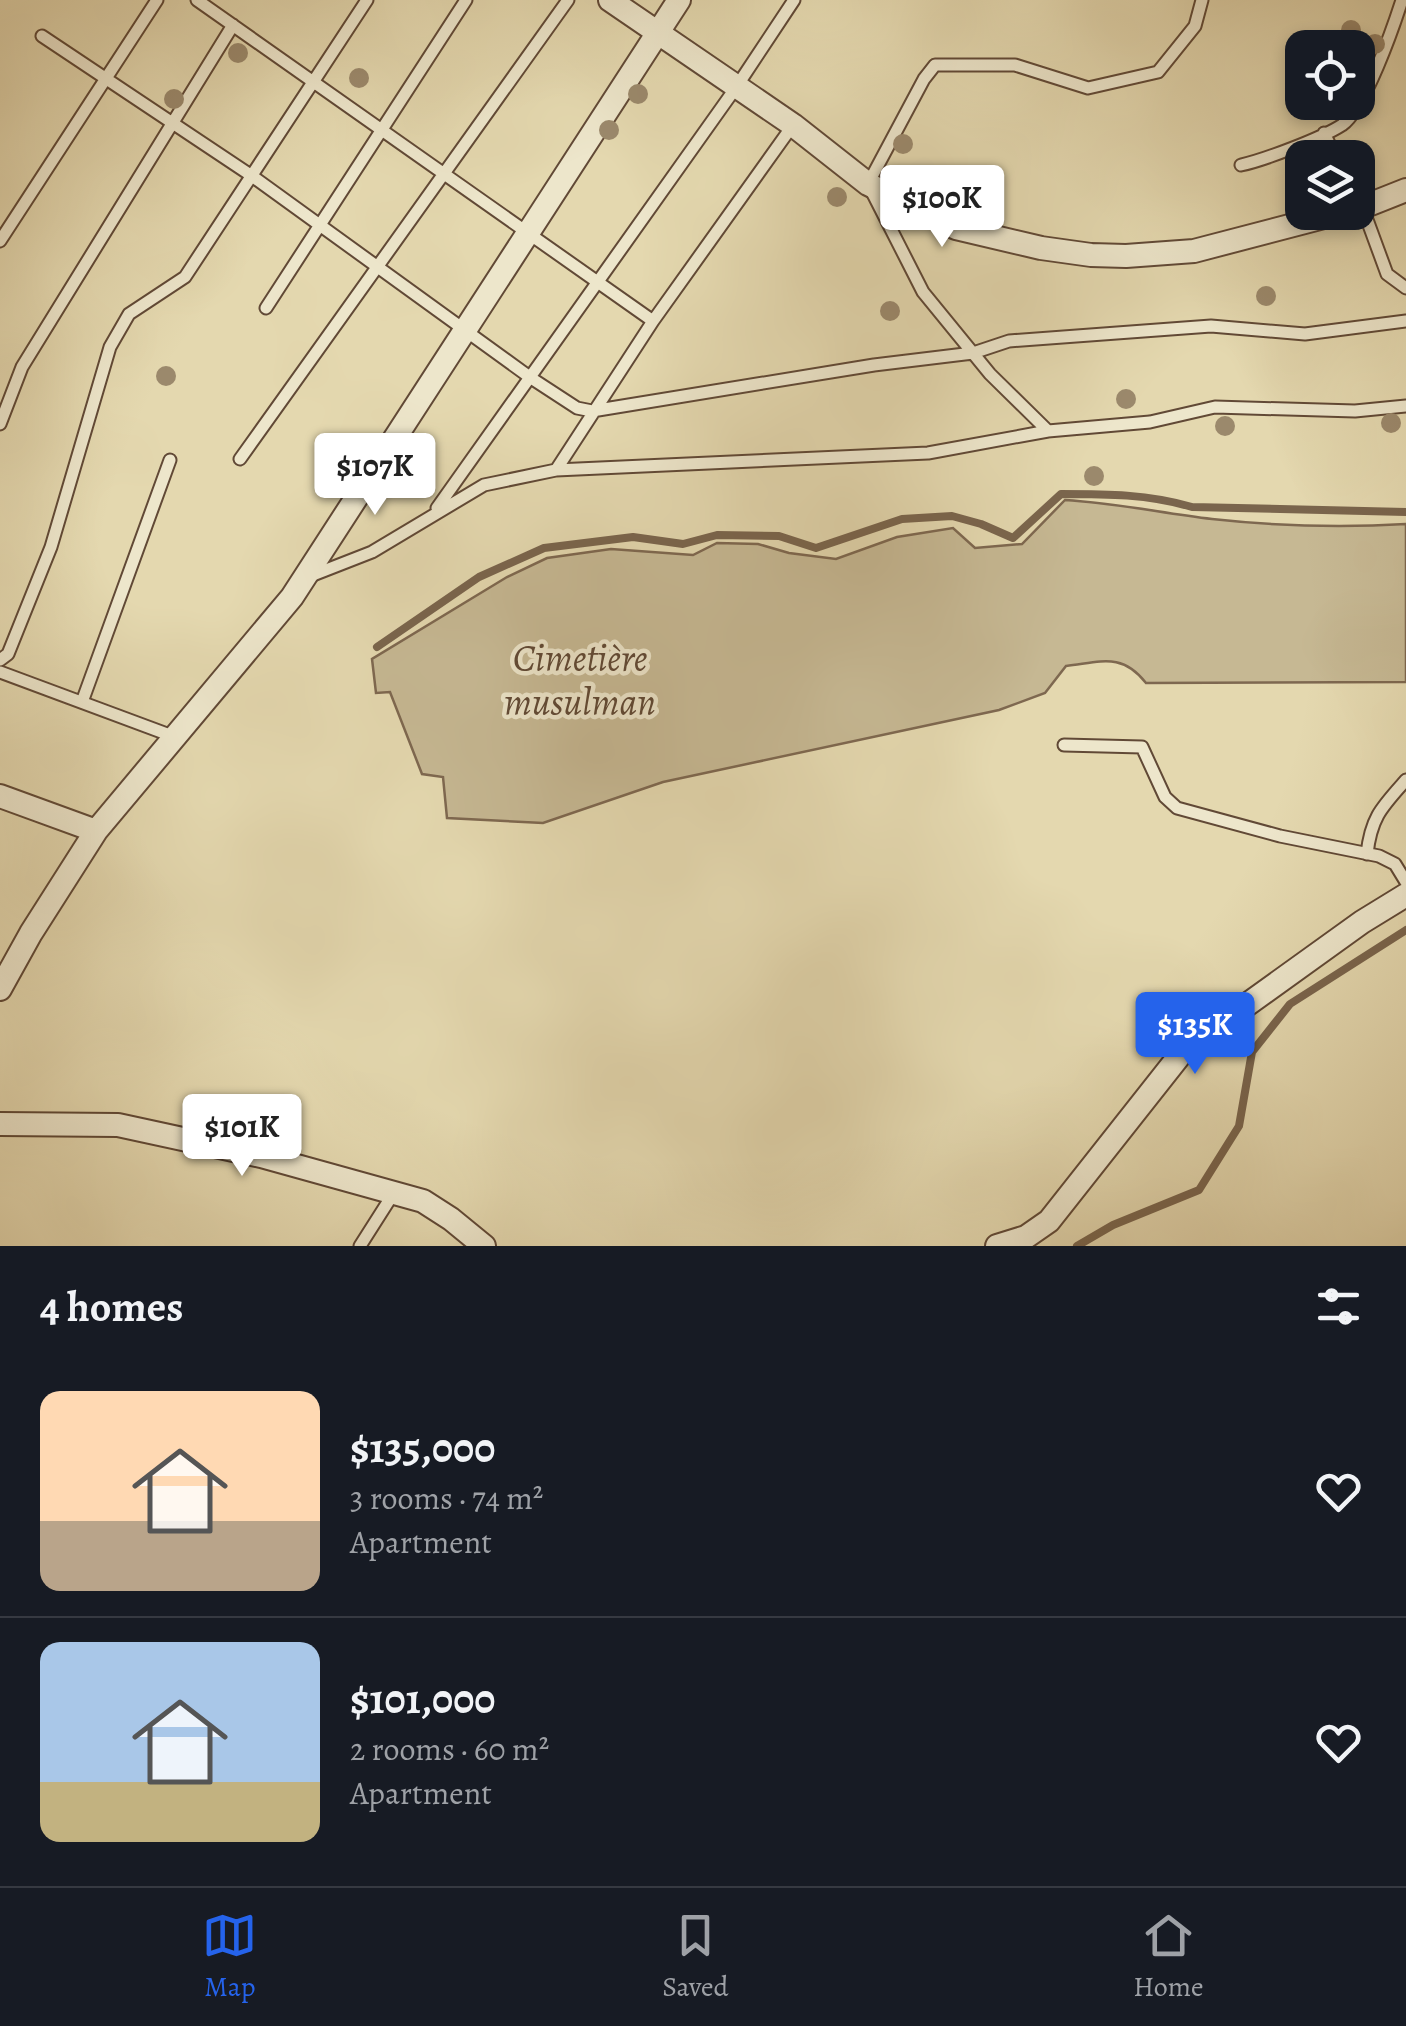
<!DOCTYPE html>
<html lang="en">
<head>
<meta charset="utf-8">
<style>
  :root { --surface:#171b24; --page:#20242c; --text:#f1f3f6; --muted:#9ea1a6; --line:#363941; --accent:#2563eb }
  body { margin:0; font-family:Alegreya,serif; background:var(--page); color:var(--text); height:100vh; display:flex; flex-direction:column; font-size:38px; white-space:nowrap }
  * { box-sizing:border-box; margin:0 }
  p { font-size:32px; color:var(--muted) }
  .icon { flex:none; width:55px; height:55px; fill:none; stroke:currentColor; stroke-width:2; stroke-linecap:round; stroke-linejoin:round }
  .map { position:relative; height:1246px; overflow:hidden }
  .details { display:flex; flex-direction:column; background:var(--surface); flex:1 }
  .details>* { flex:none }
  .controls { position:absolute; left:1285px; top:30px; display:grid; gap:20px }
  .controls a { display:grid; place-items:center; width:90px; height:90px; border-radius:20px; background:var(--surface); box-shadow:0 5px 15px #0003; font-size:50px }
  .price { position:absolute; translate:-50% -85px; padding:0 22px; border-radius:10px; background:#fff; color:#222; font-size:32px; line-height:65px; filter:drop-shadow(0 2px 5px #0008) }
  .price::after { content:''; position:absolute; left:50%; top:60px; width:30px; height:22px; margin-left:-15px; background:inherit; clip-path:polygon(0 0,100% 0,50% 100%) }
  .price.current { background:var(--accent); color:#fff }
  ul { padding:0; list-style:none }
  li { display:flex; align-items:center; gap:30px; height:250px; padding:0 40px }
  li+li { border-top:2px solid var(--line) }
  li span { display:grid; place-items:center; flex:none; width:280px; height:200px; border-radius:20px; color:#555 }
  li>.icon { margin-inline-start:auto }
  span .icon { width:120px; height:120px; fill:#fffc; stroke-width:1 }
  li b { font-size:42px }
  h2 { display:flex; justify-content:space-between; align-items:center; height:120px; padding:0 40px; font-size:42px }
  .menu { display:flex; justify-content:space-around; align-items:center; height:140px; border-top:2px solid var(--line); background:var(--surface); font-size:28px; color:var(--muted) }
  .menu a { display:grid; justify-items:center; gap:5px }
  .menu .current { color:var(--accent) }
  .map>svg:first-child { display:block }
</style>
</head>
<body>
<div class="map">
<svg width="1406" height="1246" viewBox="0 0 1406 1246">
  <rect width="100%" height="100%" fill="#e4d8af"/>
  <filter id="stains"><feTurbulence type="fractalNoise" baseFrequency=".002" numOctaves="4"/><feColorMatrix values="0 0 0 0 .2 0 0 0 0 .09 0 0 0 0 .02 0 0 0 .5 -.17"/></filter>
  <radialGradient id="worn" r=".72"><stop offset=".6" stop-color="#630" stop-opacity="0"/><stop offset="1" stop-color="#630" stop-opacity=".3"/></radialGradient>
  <path fill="#c6b893" stroke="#7e6850" stroke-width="2.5" d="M1065 500C1117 503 1161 513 1212 519 1276 526 1341 528 1406 524V682L1146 683C1122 652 1101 662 1066 666L1045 693 999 710 663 782 543 823 447 818 443 777 422 774 390 692 376 693 372 659 507 577 547 558 611 549 693 555 717 543 758 544 789 553 836 559 897 537 953 528 975 548 1022 544Z"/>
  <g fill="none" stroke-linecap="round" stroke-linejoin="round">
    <path stroke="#7a654d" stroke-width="8" d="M377 647 479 577 544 548 633 537 683 544 717 535 779 536 816 548 902 519 952 516 981 524 1013 538 1061 494C1107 494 1148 494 1192 507L1406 512
      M1077 1246 1113 1225 1199 1190 1239 1126 1252 1052 1290 1004 1406 930"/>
    <defs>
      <path id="lane" d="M197 0 653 321
        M42 36 252 176 531 378 577 408 592 411 874 365 973 353 1009 341 1211 326 1305 334 1406 321
        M1324 133 1336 158
        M1241 165C1264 160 1322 138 1342 125 1365 109 1393 28 1402 0
        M1362 206 1387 274 1406 288
        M0 241 157 0
        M266 308 466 0
        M0 424 22 367 233 25
        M1048 431 990 374 923 292 868 184 924 79 935 65H1015L1088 88 1158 72 1195 26 1202 0
        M240 459 568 0
        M556 470 653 321 793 125
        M437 508 737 86 794 0
        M308 577 372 552 484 485 556 470 928 453 1048 431 1150 422 1215 407 1355 411 1406 406
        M0 660 8 654 51 547 110 347 129 314 185 277 367 0
        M0 672 175 737
        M82 702 170 460
        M1064 745 1142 747 1165 797 1177 808 1280 836 1379 856 1395 864 1406 882
        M1367 854C1371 817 1382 807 1406 780
        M360 1246 395 1191"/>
      <path id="street" d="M610 0 793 125 868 184 956 228 1041 248 1091 255 1126 256 1194 251 1343 212
        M1358 209 1406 190
        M0 796 96 831
        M0 989 31 933 96 831 292 597 679 0
        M0 1124 118 1125 261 1156 423 1201 451 1219 484 1246
        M997 1246 1026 1237 1049 1221 1184 1050 1362 922 1406 895"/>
    </defs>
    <use href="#lane" stroke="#614936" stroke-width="15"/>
    <use href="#street" stroke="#614936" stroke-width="26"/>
    <use href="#lane" stroke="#ede6cb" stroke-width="11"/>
    <use href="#street" stroke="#ede6cb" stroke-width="22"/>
  </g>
  <g fill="#9b896c">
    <circle cx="1351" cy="30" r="10"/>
    <circle cx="1375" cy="44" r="10"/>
    <circle cx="238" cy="53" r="10"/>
    <circle cx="359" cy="78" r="10"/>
    <circle cx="638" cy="94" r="10"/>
    <circle cx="174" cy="99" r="10"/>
    <circle cx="609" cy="130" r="10"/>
    <circle cx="903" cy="144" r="10"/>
    <circle cx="837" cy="197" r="10"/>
    <circle cx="1266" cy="296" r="10"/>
    <circle cx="890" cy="311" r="10"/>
    <circle cx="166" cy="376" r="10"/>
    <circle cx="1126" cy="399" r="10"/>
    <circle cx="1391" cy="423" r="10"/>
    <circle cx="1225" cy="426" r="10"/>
    <circle cx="1094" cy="476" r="10"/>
  </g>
  <g text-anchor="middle" stroke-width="9" stroke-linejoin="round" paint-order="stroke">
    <g font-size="38" font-style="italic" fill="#604935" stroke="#ede6cb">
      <text x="580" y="671">Cimetière<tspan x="580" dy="44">musulman</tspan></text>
    </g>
  </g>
  <rect width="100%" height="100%" filter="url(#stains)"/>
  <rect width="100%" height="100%" fill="url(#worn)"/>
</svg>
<div class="controls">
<a><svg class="icon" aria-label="locate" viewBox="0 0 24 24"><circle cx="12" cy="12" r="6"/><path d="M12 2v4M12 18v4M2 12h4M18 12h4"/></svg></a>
<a><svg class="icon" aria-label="layers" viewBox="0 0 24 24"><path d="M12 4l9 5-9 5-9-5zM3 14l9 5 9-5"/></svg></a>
</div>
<b class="price" style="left:942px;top:250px">$100K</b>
<b class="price" style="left:375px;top:518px">$107K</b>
<b class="price current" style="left:1195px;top:1077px">$135K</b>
<b class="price" style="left:242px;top:1179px">$101K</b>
</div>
<section class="details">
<h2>4 homes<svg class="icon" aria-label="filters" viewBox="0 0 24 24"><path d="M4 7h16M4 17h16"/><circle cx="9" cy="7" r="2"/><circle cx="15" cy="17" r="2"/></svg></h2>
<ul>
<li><span style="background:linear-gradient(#ffd9b3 65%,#b9a48a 0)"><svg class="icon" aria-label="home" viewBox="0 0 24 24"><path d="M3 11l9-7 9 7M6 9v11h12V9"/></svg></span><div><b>$135,000</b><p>3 rooms · 74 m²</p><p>Apartment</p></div><svg class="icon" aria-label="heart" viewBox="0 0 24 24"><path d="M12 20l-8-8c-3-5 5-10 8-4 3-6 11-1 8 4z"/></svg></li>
<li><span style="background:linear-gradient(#a9c7e8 70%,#c2b280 0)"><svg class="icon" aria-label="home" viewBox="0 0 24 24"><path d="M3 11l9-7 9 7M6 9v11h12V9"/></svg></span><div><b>$101,000</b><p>2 rooms · 60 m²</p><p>Apartment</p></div><svg class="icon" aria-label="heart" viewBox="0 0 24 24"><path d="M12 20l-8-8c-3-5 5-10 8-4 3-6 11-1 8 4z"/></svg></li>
</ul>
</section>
<nav class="menu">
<a class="current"><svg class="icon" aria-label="map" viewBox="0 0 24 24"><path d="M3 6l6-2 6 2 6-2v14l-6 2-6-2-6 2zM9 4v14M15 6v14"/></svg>Map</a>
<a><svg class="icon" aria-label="saved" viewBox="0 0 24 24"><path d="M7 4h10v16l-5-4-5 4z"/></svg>Saved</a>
<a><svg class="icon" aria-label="home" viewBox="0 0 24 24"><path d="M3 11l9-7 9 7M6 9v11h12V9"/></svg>Home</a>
</nav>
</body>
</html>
